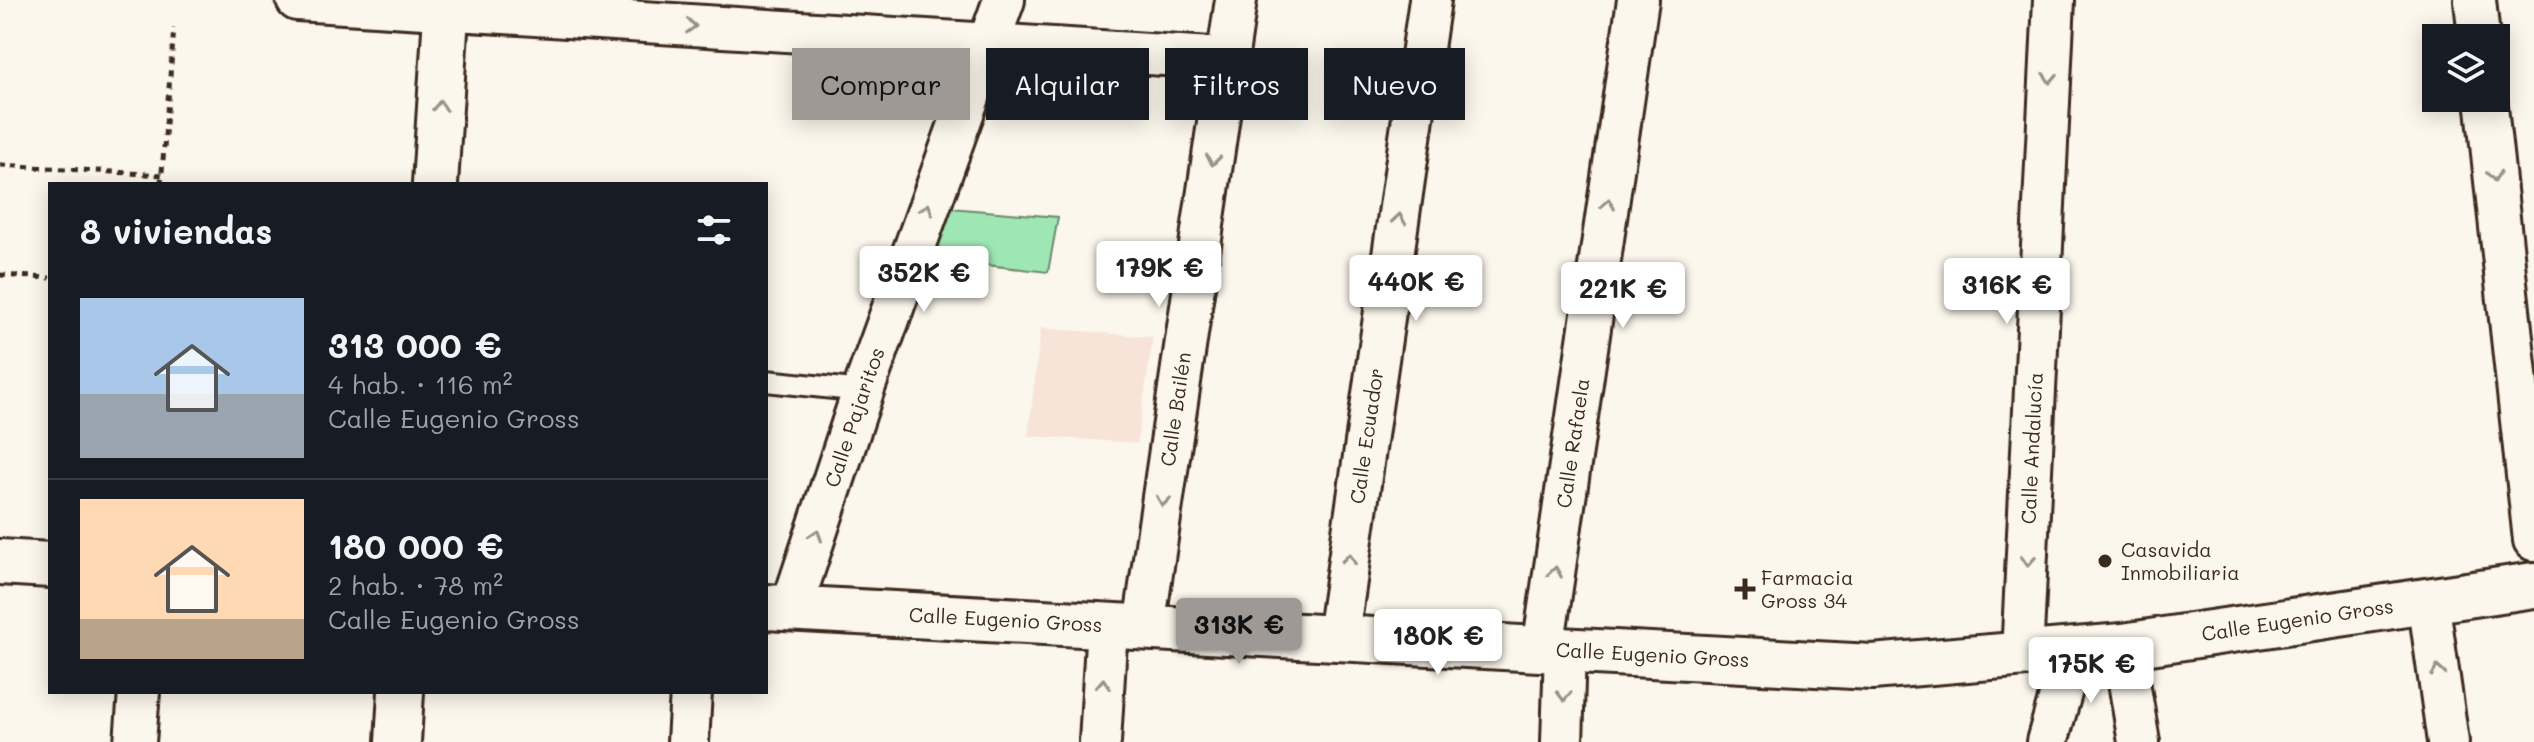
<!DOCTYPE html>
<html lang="es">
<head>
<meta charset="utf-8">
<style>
  :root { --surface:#171b24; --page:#242831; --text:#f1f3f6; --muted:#9ea1a6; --line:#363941; --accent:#9f9995 }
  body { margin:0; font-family:Mali,sans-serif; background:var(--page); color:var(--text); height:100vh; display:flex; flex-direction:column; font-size:30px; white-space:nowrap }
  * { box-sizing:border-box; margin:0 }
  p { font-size:26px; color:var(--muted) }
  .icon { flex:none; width:44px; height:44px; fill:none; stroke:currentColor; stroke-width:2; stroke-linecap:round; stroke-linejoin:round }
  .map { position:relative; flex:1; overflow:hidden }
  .panel { position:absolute; left:48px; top:182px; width:720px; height:512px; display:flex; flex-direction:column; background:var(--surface); border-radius:0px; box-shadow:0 4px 20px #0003 }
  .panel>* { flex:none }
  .banner { position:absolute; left:792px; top:48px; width:760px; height:72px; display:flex; gap:16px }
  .buttons { position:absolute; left:2422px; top:24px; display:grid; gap:16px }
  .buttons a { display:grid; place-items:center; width:88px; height:88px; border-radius:0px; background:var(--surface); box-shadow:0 4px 20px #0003; font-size:40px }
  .price { position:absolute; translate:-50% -68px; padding:0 18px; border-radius:8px; background:#fff; color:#222; font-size:26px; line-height:52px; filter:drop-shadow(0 2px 4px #0008) }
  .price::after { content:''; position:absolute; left:50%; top:48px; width:24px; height:18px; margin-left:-12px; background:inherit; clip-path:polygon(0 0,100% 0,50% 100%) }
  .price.active { background:var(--accent); color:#111 }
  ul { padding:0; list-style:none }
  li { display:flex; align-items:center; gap:24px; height:200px; padding:0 32px }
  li+li { border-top:2px solid var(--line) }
  li span { display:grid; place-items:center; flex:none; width:224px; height:160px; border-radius:0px; color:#555 }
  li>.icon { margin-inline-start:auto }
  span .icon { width:96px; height:96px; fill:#fffc; stroke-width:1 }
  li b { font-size:34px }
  h2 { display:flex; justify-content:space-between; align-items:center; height:96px; padding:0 32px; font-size:34px }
  .pill { padding:0 28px; border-radius:0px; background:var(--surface); box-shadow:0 4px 20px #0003; font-size:28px; line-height:72px }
  .pill.active { background:var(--accent); color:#111 }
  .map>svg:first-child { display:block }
</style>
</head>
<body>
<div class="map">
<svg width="2534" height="742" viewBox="0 0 2534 742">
  <rect width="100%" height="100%" fill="#fbf7ec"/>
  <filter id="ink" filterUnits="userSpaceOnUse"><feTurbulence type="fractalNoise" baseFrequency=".0125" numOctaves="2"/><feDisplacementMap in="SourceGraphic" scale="16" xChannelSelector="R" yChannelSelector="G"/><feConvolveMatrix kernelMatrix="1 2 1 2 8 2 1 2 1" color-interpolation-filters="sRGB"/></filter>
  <g filter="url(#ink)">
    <path fill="#f7e3d8" d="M1041 328 1153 337 1137 443 1028 436Z"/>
    <path fill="#9ee7b5" stroke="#6c886a" stroke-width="2" d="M950 208 1058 217 1048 272 933 259Z"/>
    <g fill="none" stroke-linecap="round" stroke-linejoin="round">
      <defs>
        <path id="lane" d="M766 381 863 391"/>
        <g id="street">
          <path d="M297 0 1227 59"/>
          <path d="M2475 0 2479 38"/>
          <path d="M2486 98 2534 540"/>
          <path d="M2428 599 2448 742"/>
          <path id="s1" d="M791 609 863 391 1004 0"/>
          <path id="s2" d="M1144 627 1236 0"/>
          <path id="s3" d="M1338 636 1430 0"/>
          <path d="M2123 646 2139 742"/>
          <path id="s4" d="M1543 649 1638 0"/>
          <path id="s5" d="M2022 656 2054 0"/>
          <path d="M135 742 139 692"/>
          <path d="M688 742 691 692"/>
          <path d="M1100 742 1107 625"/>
          <path d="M1562 742 1565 650"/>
          <path d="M2047 742 2073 651"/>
        </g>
        <g id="secondary">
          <path d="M435 184 447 0"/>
          <path d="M0 562 50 565"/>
          <path id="s6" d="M766 607 1872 667 2123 646 2534 585"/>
          <path d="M398 742 401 692"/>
        </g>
      </defs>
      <use href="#lane" stroke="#3b2a1e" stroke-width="26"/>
      <use href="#street" stroke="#3b2a1e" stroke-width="46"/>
      <use href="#secondary" stroke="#3b2a1e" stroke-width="50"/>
      <path stroke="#3b2a1e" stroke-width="5" stroke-dasharray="6 6" stroke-linecap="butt" d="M0 165 162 175
        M161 184 174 28
        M0 275 50 278"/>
      <use href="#lane" stroke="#fbf7ec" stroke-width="20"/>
      <use href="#street" stroke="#fbf7ec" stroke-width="40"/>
      <use href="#secondary" stroke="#fbf7ec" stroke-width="44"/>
    </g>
    <defs><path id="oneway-chevron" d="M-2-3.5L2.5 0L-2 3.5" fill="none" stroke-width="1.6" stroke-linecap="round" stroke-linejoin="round" transform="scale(2)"/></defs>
    <g stroke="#9b9085">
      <use href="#oneway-chevron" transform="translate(691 26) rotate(3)"/>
      <use href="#oneway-chevron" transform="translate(2050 78) rotate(93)"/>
      <use href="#oneway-chevron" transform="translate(440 106) rotate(-87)"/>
      <use href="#oneway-chevron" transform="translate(1213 160) rotate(98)"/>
      <use href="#oneway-chevron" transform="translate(2494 176) rotate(84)"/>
      <use href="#oneway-chevron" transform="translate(1608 204) rotate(-82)"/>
      <use href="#oneway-chevron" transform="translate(927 209) rotate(-71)"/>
      <use href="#oneway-chevron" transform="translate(1399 219) rotate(-82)"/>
      <use href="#oneway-chevron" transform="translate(1163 501) rotate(98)"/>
      <use href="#oneway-chevron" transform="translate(816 535) rotate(-72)"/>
      <use href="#oneway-chevron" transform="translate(1349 559) rotate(-82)"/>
      <use href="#oneway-chevron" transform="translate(2028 561) rotate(93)"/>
      <use href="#oneway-chevron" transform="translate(1555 572) rotate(-81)"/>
      <use href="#oneway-chevron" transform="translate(2438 671) rotate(-98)"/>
      <use href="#oneway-chevron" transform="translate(1103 684) rotate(-87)"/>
      <use href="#oneway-chevron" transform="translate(1564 696) rotate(91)"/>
    </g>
  </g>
  <g fill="#3b2a1e" stroke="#fbf7ec" stroke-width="3">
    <circle cx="2105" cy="561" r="8"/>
    <path d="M1741 577h8v8h8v8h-8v8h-8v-8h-8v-8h8z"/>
  </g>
  <g text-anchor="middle" stroke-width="6" stroke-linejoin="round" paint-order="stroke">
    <g font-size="20" fill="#3b2a1e" stroke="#fbf7ec">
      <text dy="7" stroke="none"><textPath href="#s2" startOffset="220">Calle Bailén</textPath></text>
      <text dy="7" stroke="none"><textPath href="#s1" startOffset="202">Calle Pajaritos</textPath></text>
      <text dy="7" stroke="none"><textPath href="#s3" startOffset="202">Calle Ecuador</textPath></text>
      <text dy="7" stroke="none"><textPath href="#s4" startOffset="208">Calle Rafaela</textPath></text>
      <text dy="7" stroke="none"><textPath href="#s5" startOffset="208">Calle Andalucía</textPath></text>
      <text dy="7" stroke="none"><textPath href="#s6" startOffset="1536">Calle Eugenio Gross</textPath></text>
      <text dy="7" stroke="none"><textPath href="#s6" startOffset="240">Calle Eugenio Gross</textPath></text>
      <text dy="7" stroke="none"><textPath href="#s6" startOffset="888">Calle Eugenio Gross</textPath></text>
    </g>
    <g font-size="20" fill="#3b2a1e" stroke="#fbf7ec" text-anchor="start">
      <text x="2121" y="557">Casavida<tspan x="2121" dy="23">Inmobiliaria</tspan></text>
      <text x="1761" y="585">Farmacia<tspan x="1761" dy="23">Gross 34</tspan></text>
    </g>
  </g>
</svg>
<div class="buttons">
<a><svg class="icon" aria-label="layers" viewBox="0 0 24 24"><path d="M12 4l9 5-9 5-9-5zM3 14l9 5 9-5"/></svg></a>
</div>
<b class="price" style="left:1159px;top:309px">179K €</b>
<b class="price" style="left:924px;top:314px">352K €</b>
<b class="price" style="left:1416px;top:323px">440K €</b>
<b class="price" style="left:2007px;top:326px">316K €</b>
<b class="price" style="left:1623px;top:330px">221K €</b>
<b class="price active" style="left:1239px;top:666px">313K €</b>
<b class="price" style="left:1438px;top:677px">180K €</b>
<b class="price" style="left:2091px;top:705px">175K €</b>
<div class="banner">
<a class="pill active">Comprar</a>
<a class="pill">Alquilar</a>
<a class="pill">Filtros</a>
<a class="pill">Nuevo</a>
</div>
<section class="panel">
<h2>8 viviendas<svg class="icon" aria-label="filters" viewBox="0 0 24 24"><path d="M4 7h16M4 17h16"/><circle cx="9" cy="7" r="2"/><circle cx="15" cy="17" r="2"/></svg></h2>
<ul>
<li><span style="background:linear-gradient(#a9c7e8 60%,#9aa5b1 0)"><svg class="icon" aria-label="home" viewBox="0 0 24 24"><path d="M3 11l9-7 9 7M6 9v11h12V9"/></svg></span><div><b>313 000 €</b><p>4 hab. · 116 m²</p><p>Calle Eugenio Gross</p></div></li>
<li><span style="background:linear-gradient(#ffd9b3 75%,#b9a48a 0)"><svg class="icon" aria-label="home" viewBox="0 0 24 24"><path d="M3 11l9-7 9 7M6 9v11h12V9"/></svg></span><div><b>180 000 €</b><p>2 hab. · 78 m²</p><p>Calle Eugenio Gross</p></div></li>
</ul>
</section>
</div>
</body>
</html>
